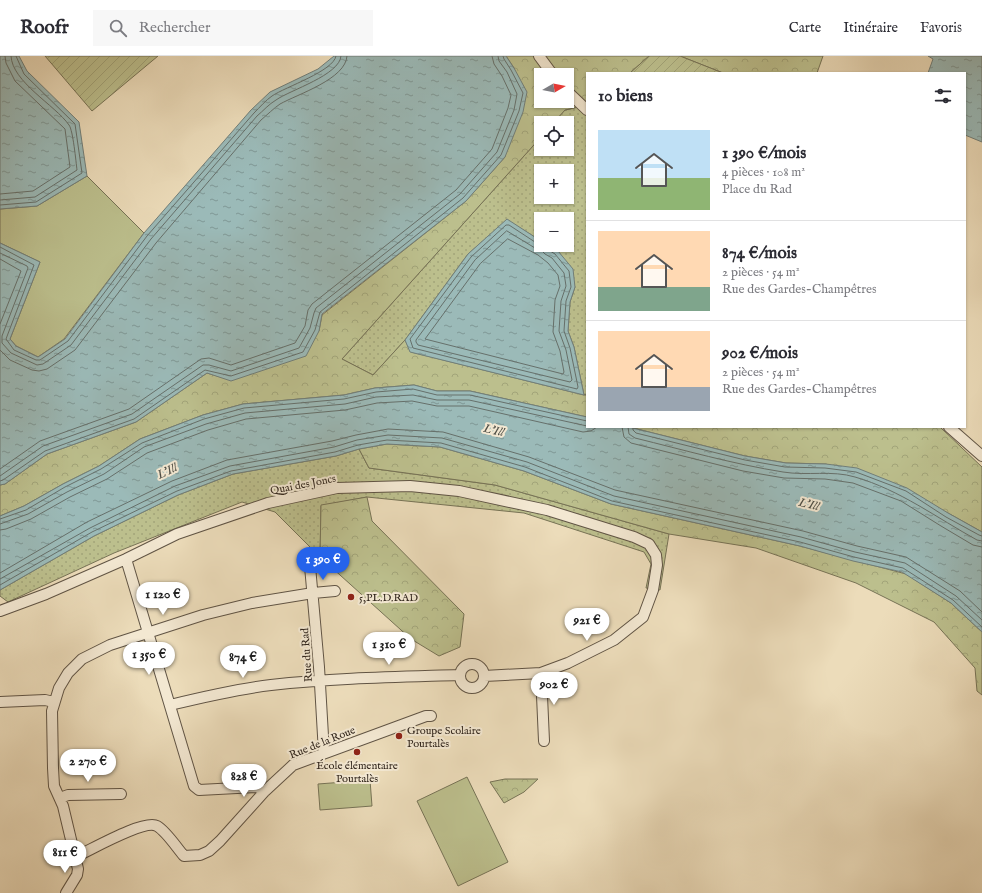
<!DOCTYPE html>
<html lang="fr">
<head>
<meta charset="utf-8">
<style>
  :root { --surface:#fff; --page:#f7f7f7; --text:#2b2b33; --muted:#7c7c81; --line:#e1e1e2; --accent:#2563eb }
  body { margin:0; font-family:"IM FELL English",serif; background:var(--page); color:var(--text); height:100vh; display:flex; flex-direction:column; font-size:15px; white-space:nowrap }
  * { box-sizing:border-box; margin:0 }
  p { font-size:13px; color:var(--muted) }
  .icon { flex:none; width:22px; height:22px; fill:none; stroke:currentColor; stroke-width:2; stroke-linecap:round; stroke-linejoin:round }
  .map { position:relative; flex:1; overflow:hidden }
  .drawer { position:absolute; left:586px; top:16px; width:380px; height:356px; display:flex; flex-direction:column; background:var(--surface); border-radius:0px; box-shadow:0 1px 3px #0004 }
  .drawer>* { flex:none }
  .needle { width:26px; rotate:81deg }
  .buttons { position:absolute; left:534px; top:12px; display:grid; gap:8px }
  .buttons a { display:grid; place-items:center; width:40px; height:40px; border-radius:0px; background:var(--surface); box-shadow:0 1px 3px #0004; font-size:20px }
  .price { position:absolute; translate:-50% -34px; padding:0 9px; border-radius:14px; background:#fff; color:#222; font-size:13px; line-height:26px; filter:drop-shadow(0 1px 2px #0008) }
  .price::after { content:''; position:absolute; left:50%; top:24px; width:12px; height:9px; margin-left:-6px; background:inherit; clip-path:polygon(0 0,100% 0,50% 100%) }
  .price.active { background:var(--accent); color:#fff }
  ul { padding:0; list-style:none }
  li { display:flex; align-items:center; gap:12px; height:100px; padding:0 12px }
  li+li { border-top:1px solid var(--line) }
  li span { display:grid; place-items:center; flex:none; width:112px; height:80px; border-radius:0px; color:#555 }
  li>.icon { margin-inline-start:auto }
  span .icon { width:48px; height:48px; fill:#fffc; stroke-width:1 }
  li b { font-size:17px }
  h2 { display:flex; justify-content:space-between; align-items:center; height:48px; padding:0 12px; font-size:17px }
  header { display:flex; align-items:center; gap:24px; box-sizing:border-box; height:56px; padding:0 20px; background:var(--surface); border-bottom:1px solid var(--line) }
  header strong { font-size:19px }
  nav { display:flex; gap:22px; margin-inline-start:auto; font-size:14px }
  .search { width:280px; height:36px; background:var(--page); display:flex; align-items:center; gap:10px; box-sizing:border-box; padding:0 14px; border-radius:0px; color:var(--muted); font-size:15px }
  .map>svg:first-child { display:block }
</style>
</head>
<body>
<header>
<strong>Roofr</strong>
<div class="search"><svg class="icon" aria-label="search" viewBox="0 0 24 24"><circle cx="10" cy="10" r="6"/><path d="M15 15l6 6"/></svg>Rechercher</div>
<nav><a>Carte</a><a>Itinéraire</a><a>Favoris</a></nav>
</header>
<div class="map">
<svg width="982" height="837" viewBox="0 0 982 837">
  <defs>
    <pattern id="grass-dots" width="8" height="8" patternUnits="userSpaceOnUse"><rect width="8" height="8" fill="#bcbf8d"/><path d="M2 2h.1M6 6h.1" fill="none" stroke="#a2a479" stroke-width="1.8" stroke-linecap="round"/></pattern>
    <pattern id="forest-crowns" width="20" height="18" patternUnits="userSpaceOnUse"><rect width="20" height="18" fill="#bcbf8d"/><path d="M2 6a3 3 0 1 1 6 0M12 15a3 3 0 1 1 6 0" fill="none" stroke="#a2a479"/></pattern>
    <pattern id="garden-furrows" width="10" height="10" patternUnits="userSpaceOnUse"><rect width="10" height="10" fill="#bcbf8d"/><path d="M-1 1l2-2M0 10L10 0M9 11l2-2" fill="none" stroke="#a2a479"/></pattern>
    <pattern id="water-ripples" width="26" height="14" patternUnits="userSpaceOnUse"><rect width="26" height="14" fill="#9bbab8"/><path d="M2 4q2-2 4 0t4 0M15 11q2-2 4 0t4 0" fill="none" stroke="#7f9795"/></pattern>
  </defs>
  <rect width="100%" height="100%" fill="#ecdcba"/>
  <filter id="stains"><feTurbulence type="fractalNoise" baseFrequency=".005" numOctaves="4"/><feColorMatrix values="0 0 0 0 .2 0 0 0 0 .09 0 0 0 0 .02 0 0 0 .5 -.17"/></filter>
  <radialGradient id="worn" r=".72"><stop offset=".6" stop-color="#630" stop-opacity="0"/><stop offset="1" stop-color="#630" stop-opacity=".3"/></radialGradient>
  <path fill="url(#grass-dots)" stroke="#777356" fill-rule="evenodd" d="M587 49V339H584L574 291 568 275 570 246 575 231 558 195 547 189H567V163H541V185L507 164 468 198 405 284 373 319 342 303 541 81V93H567V67H553L565 54ZM541 115H567V141H541Z
    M359 393 369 412 495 429 669 478 660 534 646 532 651 508 644 496 524 457 367 441 321 450 320 501 275 456 242 446 114 497 8 546 0 540V534L94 480 178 439 233 418 336 400Z"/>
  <path fill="url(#forest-crowns)" stroke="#777356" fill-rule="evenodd" d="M506 0H649L630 17H587V49L565 54 553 67H541V81L342 303 373 319 405 284 411 296 584 339H587V361L470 335H437L414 329 375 332 344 339 243 348 203 359 140 383 99 410 63 428 24 450 0 460V429L5 428 47 398 136 366 207 317 231 324 319 275 322 259 466 145 505 101 514 12ZM541 19H567V45H541Z
    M680 0H823L817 17H723Z
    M629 371H940L982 411V476L948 457 826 408 786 407 745 400Z
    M387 388 440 391 524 415 611 448 800 490 906 518 951 547 982 576V639L977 635 975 612 934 566 856 527 756 492 669 478 495 429 369 412 359 393Z
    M367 441 372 465 464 558 460 591 439 600 411 583 320 501 321 449Z
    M505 723H538L524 736 504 747 490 726Z"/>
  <path fill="url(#garden-furrows)" stroke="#777356" d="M45 0H158L92 55Z
    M649 0H680L723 17H630Z"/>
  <path fill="#bcbf8d" stroke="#777356" d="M87 120 144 177 64 283 38 301 16 290 10 283 40 206 0 187V153L37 150Z
    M467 721 508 806 458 830 417 745Z
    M370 724 372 750 320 754 318 728Z"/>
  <path fill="url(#water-ripples)" stroke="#717f7a" d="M0 0H19L27 15 79 66 87 120 37 150 0 153Z
    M334 0H506L514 12 527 36 523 56 505 101 466 145 322 258 319 275 306 300 231 325 207 317 136 366 47 398 5 428 0 429V187L40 206 10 283 16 290 38 301 65 283 144 177 251 54 270 36 318 13Z
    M928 0H982V86L965 79V17H928L933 3Z
    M507 163 541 185V189H547L558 195 573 213 575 231 570 246 568 275 574 291 584 339 410 296 405 284 468 198Z
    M414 329 437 335H470L587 361V371H629L745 400 786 407 826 408 857 412 907 432 948 457 982 476V576L951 547 902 516 853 505 800 490 611 448 524 415 440 391 387 388 359 393 336 400 233 418 178 439 94 480 0 534V460L24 450 63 428 99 410 140 383 203 359 243 348 344 339 375 332Z"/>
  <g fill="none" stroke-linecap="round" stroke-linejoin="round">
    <path stroke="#66706b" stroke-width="1" d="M0 138 33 135 70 111 65 73 15 25 6 7 5 0
      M0 144 35 141 77 114C76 106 73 74 69 69 55 49 12 26 11 0
      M0 149 36 146 82 117 75 68 24 18 16 0
      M507 175 535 192 541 194 545 198 552 202 564 217 566 230 561 245 559 275 566 294 572 324 570 326 418 289 416 286V284L475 204Z
      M508 183 538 199 548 207 558 219 560 230 555 244 553 276 560 295 564 316 563 318 425 283 480 208Z
      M541 188H538L509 169H506L471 201 410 283 413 292 577 333 578 331 570 292 564 275 566 245 571 231 569 215 555 198 547 193 546 189
      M0 191 34 209 6 283 14 294 36 304H40L68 285 147 180 254 57C260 51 266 44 272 40 285 31 334 15 336 0
      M0 197 27 210 28 212 2 280V287L11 297 37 309 43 308 71 289 151 183 257 60C263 55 269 48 276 44 290 34 340 19 341 0
      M0 203 21 215 0 268
      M0 294 10 304 32 314 39 315 47 313 75 294 156 187 261 64C267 59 274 52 280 48 298 38 346 23 347 0
      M622 371 624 381 631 387 743 415 784 422 825 423 853 427 901 445 941 470 973 489 982 491
      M628 371 629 378 635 382C684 394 733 408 783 416 807 420 832 414 855 421 900 434 937 462 977 484L982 485
      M633 371V374L636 377 745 404 785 411 825 412 856 416 906 435 946 461 979 479 982 480
      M0 413 40 385 129 353 201 303 209 302 231 309 295 287 305 270 308 254 312 248 456 134 492 93 508 52 511 39 502 20 494 8 492 0
      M0 420 43 390 132 358 203 309H209L231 315 299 292 310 272 314 257 316 252 460 138 497 96 514 54 517 38 507 16 499 5 498 0
      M0 425 3 424 45 395 134 363 205 314 231 320 303 296 315 274 320 256 463 142 501 99 519 55 523 37 511 14 504 3 503 0
      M0 463 26 454 65 431 101 413 142 387 204 363 244 352 344 343 376 336 413 333 437 339H470L587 365
      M0 468 28 458 67 436 104 418 144 391 206 368 245 357 345 348 376 341 413 339 437 344H469L587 370
      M0 474 6 473 31 463 70 441 107 423 147 397 208 374 246 363 345 354 377 347 412 345 437 350H469L583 376 591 375 597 371
      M0 517 87 466 172 425 227 404 332 385 356 379 388 373 443 376 529 401 615 434 803 475 857 490 906 501 960 535 982 556
      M0 523 90 472 175 430 230 410 334 391 357 384 388 379 442 382 527 406 614 440 801 481 855 496 905 507 956 540 982 564
      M0 529 92 476 177 435 231 415 335 396 358 389 387 384 441 387 525 411 612 445 800 486 854 501 903 512 953 544 982 571"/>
    <defs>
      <path id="street" d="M539 0 553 19
        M567 35 587 54
        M949 371 982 400
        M309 499 319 611 324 697
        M126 503 194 730 199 734 256 731 265 735
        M0 555 46 538 126 503 177 478 268 447 337 432 410 430 459 435 547 454 634 481 649 488 656 499 657 509 653 534 643 561 614 584 568 607 541 617 484 620
        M460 620a12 12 0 1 1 24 0a12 12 0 1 1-24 0Z
        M541 617 544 685
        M0 646 45 644 54 646
        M170 649C203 641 237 633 271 629 334 622 397 621 459 619
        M60 742 68 739 121 738
        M75 801C91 794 144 763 157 770 166 775 177 792 184 800L200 799 209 795 220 785 265 735 293 709 426 660H431
        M66 837 77 819 78 813 63 750 54 730 53 712 52 655 59 632 68 617 82 603 110 589 203 559 252 547 313 537 335 535"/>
    </defs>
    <use href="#street" stroke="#605445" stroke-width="12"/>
    <use href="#street" stroke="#f3e8d2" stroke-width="10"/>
  </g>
  <g fill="#8f2418" stroke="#f3e8d2" stroke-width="1.5">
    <circle cx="351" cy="541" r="4"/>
    <circle cx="399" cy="680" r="4"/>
    <circle cx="357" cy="696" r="4"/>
  </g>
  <g text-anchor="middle" stroke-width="4" stroke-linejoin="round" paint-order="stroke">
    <g font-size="11" fill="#32271e" stroke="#f3e8d2">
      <text transform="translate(303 428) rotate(-11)" y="4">Quai des Joncs</text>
      <text transform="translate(306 599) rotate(-94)" y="4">Rue du Rad</text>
      <text transform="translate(322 686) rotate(-22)" y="4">Rue de la Roue</text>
    </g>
    <g font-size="11" fill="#32271e" stroke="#f3e8d2" text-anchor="start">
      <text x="359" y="545">5,PL.D.RAD</text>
      <text x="407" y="678">Groupe Scolaire<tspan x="407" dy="13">Pourtalès</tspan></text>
      <text x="357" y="713" text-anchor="middle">École élémentaire<tspan x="357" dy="13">Pourtalès</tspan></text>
    </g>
    <g font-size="12" font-style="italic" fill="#4c4c44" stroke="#f3e8d2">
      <text transform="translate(494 374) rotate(13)" y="4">L'Ill</text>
      <text transform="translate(167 415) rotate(-26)" y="4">L'Ill</text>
      <text transform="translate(809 448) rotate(14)" y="4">L'Ill</text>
    </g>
  </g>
  <rect width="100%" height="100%" filter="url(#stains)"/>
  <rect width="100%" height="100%" fill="url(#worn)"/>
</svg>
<div class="buttons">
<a><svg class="needle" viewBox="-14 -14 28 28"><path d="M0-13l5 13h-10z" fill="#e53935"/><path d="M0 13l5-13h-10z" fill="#7c7c81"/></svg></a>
<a><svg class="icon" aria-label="locate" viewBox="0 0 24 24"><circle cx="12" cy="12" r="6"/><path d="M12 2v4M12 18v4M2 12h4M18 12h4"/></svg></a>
<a>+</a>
<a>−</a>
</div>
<b class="price active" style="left:323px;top:525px">1 390 €</b>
<b class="price" style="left:163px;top:560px">1 120 €</b>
<b class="price" style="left:587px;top:586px">921 €</b>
<b class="price" style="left:389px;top:610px">1 310 €</b>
<b class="price" style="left:149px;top:620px">1 350 €</b>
<b class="price" style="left:243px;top:623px">874 €</b>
<b class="price" style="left:554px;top:650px">902 €</b>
<b class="price" style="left:88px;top:727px">2 270 €</b>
<b class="price" style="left:244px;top:742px">828 €</b>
<b class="price" style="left:65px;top:818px">811 €</b>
<section class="drawer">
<h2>10 biens<svg class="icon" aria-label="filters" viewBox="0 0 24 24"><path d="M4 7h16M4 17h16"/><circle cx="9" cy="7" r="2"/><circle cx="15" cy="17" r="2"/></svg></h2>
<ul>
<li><span style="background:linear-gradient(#bfe0f5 60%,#8fb573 0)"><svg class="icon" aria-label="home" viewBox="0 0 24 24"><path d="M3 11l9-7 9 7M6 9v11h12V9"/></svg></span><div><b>1 390 €/mois</b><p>4 pièces · 108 m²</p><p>Place du Rad</p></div></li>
<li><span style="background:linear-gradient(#ffd9b3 70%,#7fa58c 0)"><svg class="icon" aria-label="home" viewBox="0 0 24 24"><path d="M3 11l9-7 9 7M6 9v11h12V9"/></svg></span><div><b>874 €/mois</b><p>2 pièces · 54 m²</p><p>Rue des Gardes-Champêtres</p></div></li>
<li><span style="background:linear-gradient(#ffd9b3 70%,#9aa5b1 0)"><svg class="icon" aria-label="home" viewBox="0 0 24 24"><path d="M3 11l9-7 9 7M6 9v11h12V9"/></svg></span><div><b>902 €/mois</b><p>2 pièces · 54 m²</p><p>Rue des Gardes-Champêtres</p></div></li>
</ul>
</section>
</div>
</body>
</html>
